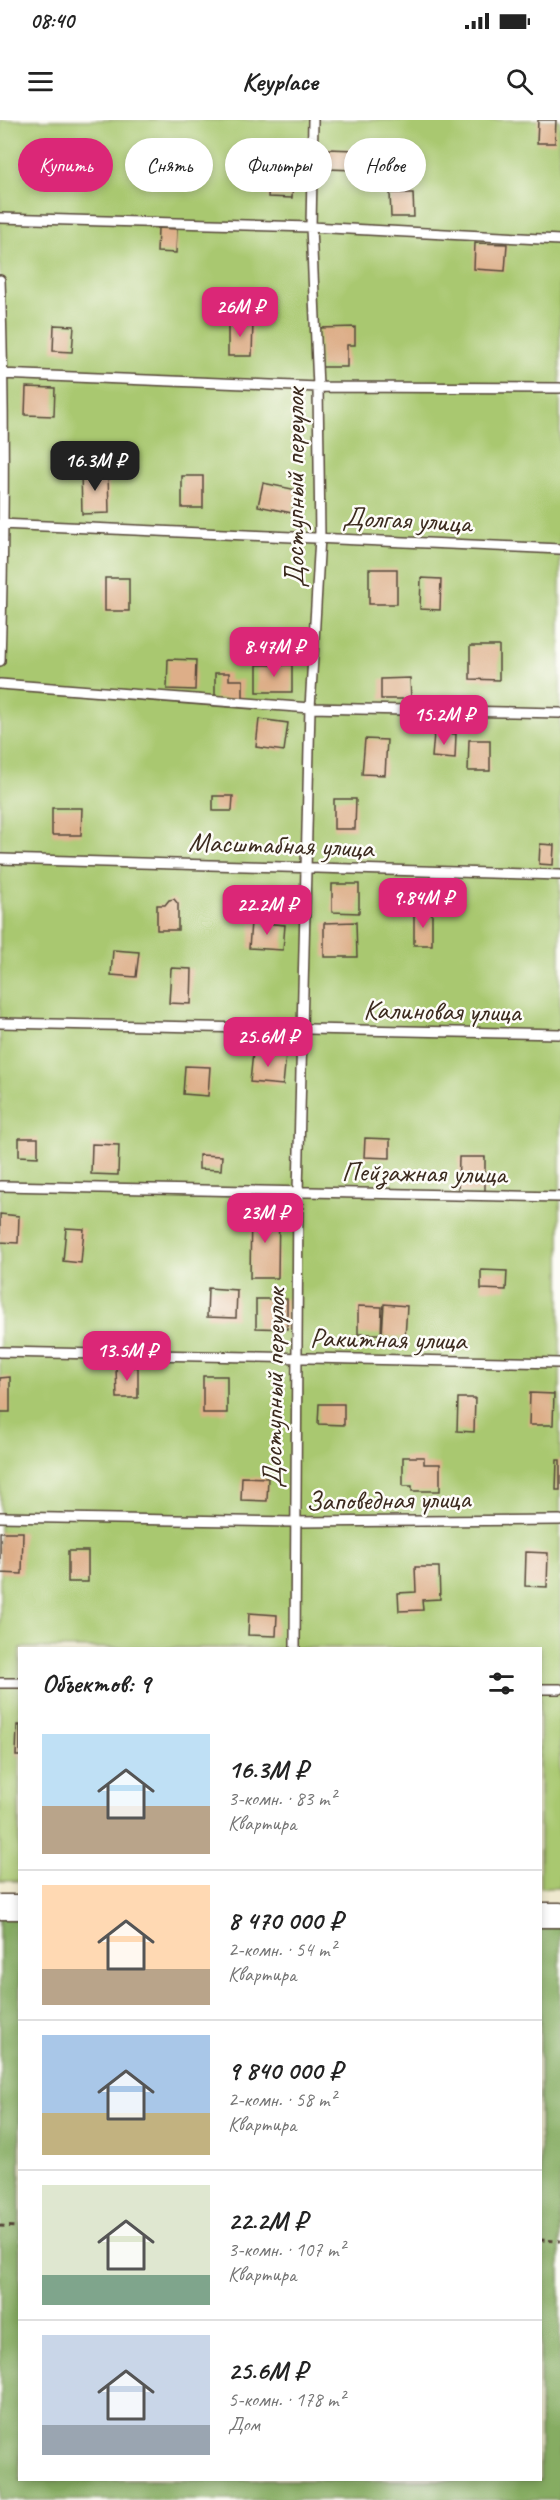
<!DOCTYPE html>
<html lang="ru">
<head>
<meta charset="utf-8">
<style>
  :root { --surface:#fff; --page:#f2f2f2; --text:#222; --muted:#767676; --line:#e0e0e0; --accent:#db2777 }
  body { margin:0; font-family:Caveat,sans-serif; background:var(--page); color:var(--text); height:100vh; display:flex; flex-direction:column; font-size:22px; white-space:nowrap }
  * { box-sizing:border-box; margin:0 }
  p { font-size:20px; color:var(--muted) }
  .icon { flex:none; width:33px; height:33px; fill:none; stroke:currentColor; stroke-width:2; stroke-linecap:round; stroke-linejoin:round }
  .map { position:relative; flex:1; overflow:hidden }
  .drawer { position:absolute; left:18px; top:1527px; width:524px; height:834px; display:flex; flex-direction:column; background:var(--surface); border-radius:0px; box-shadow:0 3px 9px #0003 }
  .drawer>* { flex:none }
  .guide { position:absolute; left:18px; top:18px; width:525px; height:54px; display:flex; gap:12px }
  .price { position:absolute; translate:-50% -51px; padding:0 14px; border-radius:12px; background:var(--accent); color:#fff; font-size:20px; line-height:39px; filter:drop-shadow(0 2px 3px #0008) }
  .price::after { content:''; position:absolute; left:50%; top:36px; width:18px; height:14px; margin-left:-9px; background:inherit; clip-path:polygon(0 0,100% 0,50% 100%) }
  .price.on { background:#222; color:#fff }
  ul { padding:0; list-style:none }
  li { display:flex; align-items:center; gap:18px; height:150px; padding:0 24px }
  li+li { border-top:2px solid var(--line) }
  li span { display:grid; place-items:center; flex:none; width:168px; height:120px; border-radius:0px; color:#555 }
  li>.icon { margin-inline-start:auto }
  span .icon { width:72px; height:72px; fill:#fffc; stroke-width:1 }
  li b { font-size:26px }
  h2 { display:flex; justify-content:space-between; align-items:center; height:72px; padding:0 24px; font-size:26px }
  .pill { padding:0 21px; border-radius:27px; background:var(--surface); box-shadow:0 3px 9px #0003; font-size:21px; line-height:54px }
  .pill.on { background:var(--accent); color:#fff }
  .status { display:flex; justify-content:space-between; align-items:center; height:42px; padding:0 30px; background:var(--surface); direction:ltr }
  .status svg { height:16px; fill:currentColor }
  header { display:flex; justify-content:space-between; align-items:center; height:78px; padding:0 24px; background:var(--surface); font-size:27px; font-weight:700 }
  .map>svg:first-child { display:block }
</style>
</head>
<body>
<div class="status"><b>08:40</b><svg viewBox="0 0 49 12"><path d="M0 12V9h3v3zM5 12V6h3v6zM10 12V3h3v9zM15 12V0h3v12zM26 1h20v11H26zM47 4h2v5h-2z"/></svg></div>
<header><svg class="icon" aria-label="menu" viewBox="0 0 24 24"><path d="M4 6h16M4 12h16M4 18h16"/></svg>Keyplace<svg class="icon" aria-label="search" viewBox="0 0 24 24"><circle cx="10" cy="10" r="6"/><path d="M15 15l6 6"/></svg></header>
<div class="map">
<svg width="560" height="2380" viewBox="0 0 560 2380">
  <rect width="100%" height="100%" fill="#fdfcf7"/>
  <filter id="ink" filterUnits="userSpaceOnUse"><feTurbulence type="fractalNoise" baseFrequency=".0167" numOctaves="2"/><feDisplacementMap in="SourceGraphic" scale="12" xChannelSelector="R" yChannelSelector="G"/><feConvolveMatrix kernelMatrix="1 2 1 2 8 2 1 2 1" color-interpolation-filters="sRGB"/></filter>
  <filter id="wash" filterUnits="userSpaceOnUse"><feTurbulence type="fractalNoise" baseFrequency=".008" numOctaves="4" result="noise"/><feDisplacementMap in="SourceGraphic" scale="24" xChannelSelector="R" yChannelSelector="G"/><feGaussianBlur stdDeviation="1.35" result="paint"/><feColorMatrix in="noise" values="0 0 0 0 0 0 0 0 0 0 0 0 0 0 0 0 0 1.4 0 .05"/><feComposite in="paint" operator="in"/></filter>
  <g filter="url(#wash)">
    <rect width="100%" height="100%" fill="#efe9cf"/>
    <path fill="#a9c870" stroke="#727947" stroke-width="1.5" d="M0 0H560V1768H540V1528H20L19 1761H0Z"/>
    <path fill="#86ac62" stroke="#606b40" stroke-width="1.5" d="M0 1794H20V2360H540V1797L560 1798V2380H0Z"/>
    <g id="blocks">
      <path fill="#ddae88" d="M538 0H556L555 23H537Z
        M327 29 357 30 356 50 327 49Z
        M270 41 294 42 292 78 268 77Z
        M390 73H413L414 97H391Z
        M158 108 177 109 176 133 157 132Z
        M475 123 507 124 505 151 474 149Z
        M228 200 253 201 252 236H228Z
        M54 205 74 206 72 232 53 231Z
        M355 207V225H347V247H320V208Z
        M26 267 55 268 54 296 25 295Z
        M81 351H108L109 393 82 394Z
        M182 356H203V388H182Z
        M263 363 297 370 292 393 258 386Z
        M369 449H397V484H369Z
        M105 458H129V491H105Z
        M421 458 441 459 440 490 420 489Z
        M470 526H499V560L470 559Z
        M168 539 196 540 195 570 167 569Z
        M257 545H292V572H257Z
        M215 553H229V560H243V580L215 579Z
        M410 558 411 579H381V559Z
        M259 599 288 603 284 631 256 627Z
        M434 613 456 614 455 639 432 637Z
        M365 619 387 620 385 655 362 654Z
        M469 620H490V651H468Z
        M213 676H233L232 691H213Z
        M334 679H356L355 709H334Z
        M52 688H82L81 715H52Z
        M540 724 554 725 553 745 539 744Z
        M332 764H359V793L332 792Z
        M174 779 178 784V810H157V785H165L169 780Z
        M432 792V825H414V793Z
        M251 802 285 805 283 830 249 828Z
        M356 802 357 837H324V803Z
        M113 830 139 832 136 857 111 855Z
        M171 848 192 849 191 884 169 883Z
        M253 932 286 935 283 965 250 962Z
        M185 946 210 947 208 976 183 974Z
        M19 1018H38V1037L19 1036Z
        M365 1018 390 1019V1038L364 1037Z
        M92 1024 119 1025 118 1055 91 1054Z
        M199 1035 222 1036 221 1050 199 1049Z
        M459 1037H485V1073H458Z
        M251 1090H279L278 1158H250Z
        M0 1094 19 1096 18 1123 0 1122Z
        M66 1108 84 1109 81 1143 63 1141Z
        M481 1150 507 1151 506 1170 481 1169Z
        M208 1168 237 1170 236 1198 207 1197Z
        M256 1179H287V1209L256 1208Z
        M384 1184 407 1186 405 1218 382 1216Z
        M358 1186 382 1187 381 1214H358Z
        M116 1247H138V1278H117Z
        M203 1256H227V1293H203Z
        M10 1257V1292H0V1258Z
        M530 1273 554 1274 553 1305H529Z
        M458 1278H475L474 1312 457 1311Z
        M319 1284H344V1305L318 1304Z
        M403 1337H424V1344H440V1371H412V1366H403Z
        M557 1340H560V1370H556Z
        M242 1357 268 1358 267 1381 241 1380Z
        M0 1412H23L22 1454 0 1453Z
        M68 1431H88V1462H68Z
        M526 1432 548 1433 547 1467 525 1466Z
        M415 1447H439L440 1479 422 1480 423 1490 399 1491 398 1473 416 1472Z
        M249 1493 277 1495 276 1516 248 1515Z
        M17 1605H20V1636H16Z"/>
    </g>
  </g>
  <g filter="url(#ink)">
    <use href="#blocks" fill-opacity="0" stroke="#564739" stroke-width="1.5"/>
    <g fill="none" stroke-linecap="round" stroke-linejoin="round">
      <defs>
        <path id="service" d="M0 98 311 107 560 120
          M0 160C5 287 4 414 0 541
          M0 254 318 267 560 268
          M0 404 560 429
          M0 564 310 588 560 593
          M0 739 560 755
          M0 903 560 914
          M0 1066 560 1077
          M0 1232 560 1243
          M0 1397 294 1402 560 1400
          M295 1528 298 1072 310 588 320 417 318 267 311 107 313 0
          M0 1563H20
          M540 1569H560"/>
        <path id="tertiary" d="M0 1787H20
          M540 1795H560"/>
      </defs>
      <use href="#service" stroke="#564739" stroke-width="12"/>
      <use href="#tertiary" stroke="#564739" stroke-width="27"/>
      <path stroke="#564739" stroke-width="3" stroke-dasharray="4.5 4.5" stroke-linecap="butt" d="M0 2106 20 2107
        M540 2120 560 2121"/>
      <use href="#service" stroke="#fff" stroke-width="9"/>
      <use href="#tertiary" stroke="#fff" stroke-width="24"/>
    </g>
  </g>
  <g text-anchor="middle" stroke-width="5" stroke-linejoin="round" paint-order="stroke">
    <g font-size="28" fill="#3b2a1e" stroke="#fdfcf7">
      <text transform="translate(294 368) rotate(-90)" y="10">Доступный переулок</text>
      <text transform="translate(407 399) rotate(3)" y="10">Долгая улица</text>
      <text transform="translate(281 724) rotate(2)" y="10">Масштабная улица</text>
      <text transform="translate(442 890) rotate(1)" y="10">Калиновая улица</text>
      <text transform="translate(424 1052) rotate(1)" y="10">Пейзажная улица</text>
      <text transform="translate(388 1218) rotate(1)" y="10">Ракитная улица</text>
      <text transform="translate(273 1268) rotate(-89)" y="10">Доступный переулок</text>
      <text transform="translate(388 1379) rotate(-1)" y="10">Заповедная улица</text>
    </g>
  </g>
</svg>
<b class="price" style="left:240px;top:218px">26M ₽</b>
<b class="price on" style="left:95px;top:372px">16.3M ₽</b>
<b class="price" style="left:274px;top:558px">8.47M ₽</b>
<b class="price" style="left:444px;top:626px">15.2M ₽</b>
<b class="price" style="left:423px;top:809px">9.84M ₽</b>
<b class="price" style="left:267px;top:816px">22.2M ₽</b>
<b class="price" style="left:268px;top:948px">25.6M ₽</b>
<b class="price" style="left:265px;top:1124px">23M ₽</b>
<b class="price" style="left:127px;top:1262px">13.5M ₽</b>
<div class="guide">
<a class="pill on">Купить</a>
<a class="pill">Снять</a>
<a class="pill">Фильтры</a>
<a class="pill">Новое</a>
</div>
<section class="drawer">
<h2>Объектов: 9<svg class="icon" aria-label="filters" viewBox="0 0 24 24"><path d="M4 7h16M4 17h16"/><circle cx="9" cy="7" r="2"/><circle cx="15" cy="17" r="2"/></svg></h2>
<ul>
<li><span style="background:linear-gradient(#bfe0f5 60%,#b9a48a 0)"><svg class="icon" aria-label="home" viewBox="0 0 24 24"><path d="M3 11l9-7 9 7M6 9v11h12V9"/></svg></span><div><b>16.3M ₽</b><p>3-комн. · 83 m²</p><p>Квартира</p></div></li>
<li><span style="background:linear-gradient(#ffd9b3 70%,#b9a48a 0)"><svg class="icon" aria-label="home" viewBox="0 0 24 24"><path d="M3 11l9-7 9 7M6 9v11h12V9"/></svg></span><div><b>8 470 000 ₽</b><p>2-комн. · 54 m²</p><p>Квартира</p></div></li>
<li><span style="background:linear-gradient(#a9c7e8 65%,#c2b280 0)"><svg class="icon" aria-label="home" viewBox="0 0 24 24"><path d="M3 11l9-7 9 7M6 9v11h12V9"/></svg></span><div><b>9 840 000 ₽</b><p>2-комн. · 58 m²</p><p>Квартира</p></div></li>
<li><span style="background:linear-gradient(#dfe7d0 75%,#7fa58c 0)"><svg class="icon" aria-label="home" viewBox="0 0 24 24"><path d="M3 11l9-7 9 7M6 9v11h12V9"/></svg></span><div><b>22.2M ₽</b><p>3-комн. · 107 m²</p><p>Квартира</p></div></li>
<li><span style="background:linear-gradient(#c9d6e8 75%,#9aa5b1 0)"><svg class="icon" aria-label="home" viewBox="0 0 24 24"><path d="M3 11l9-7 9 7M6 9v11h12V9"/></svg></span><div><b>25.6M ₽</b><p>5-комн. · 178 m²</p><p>Дом</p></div></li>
</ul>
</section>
</div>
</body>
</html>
